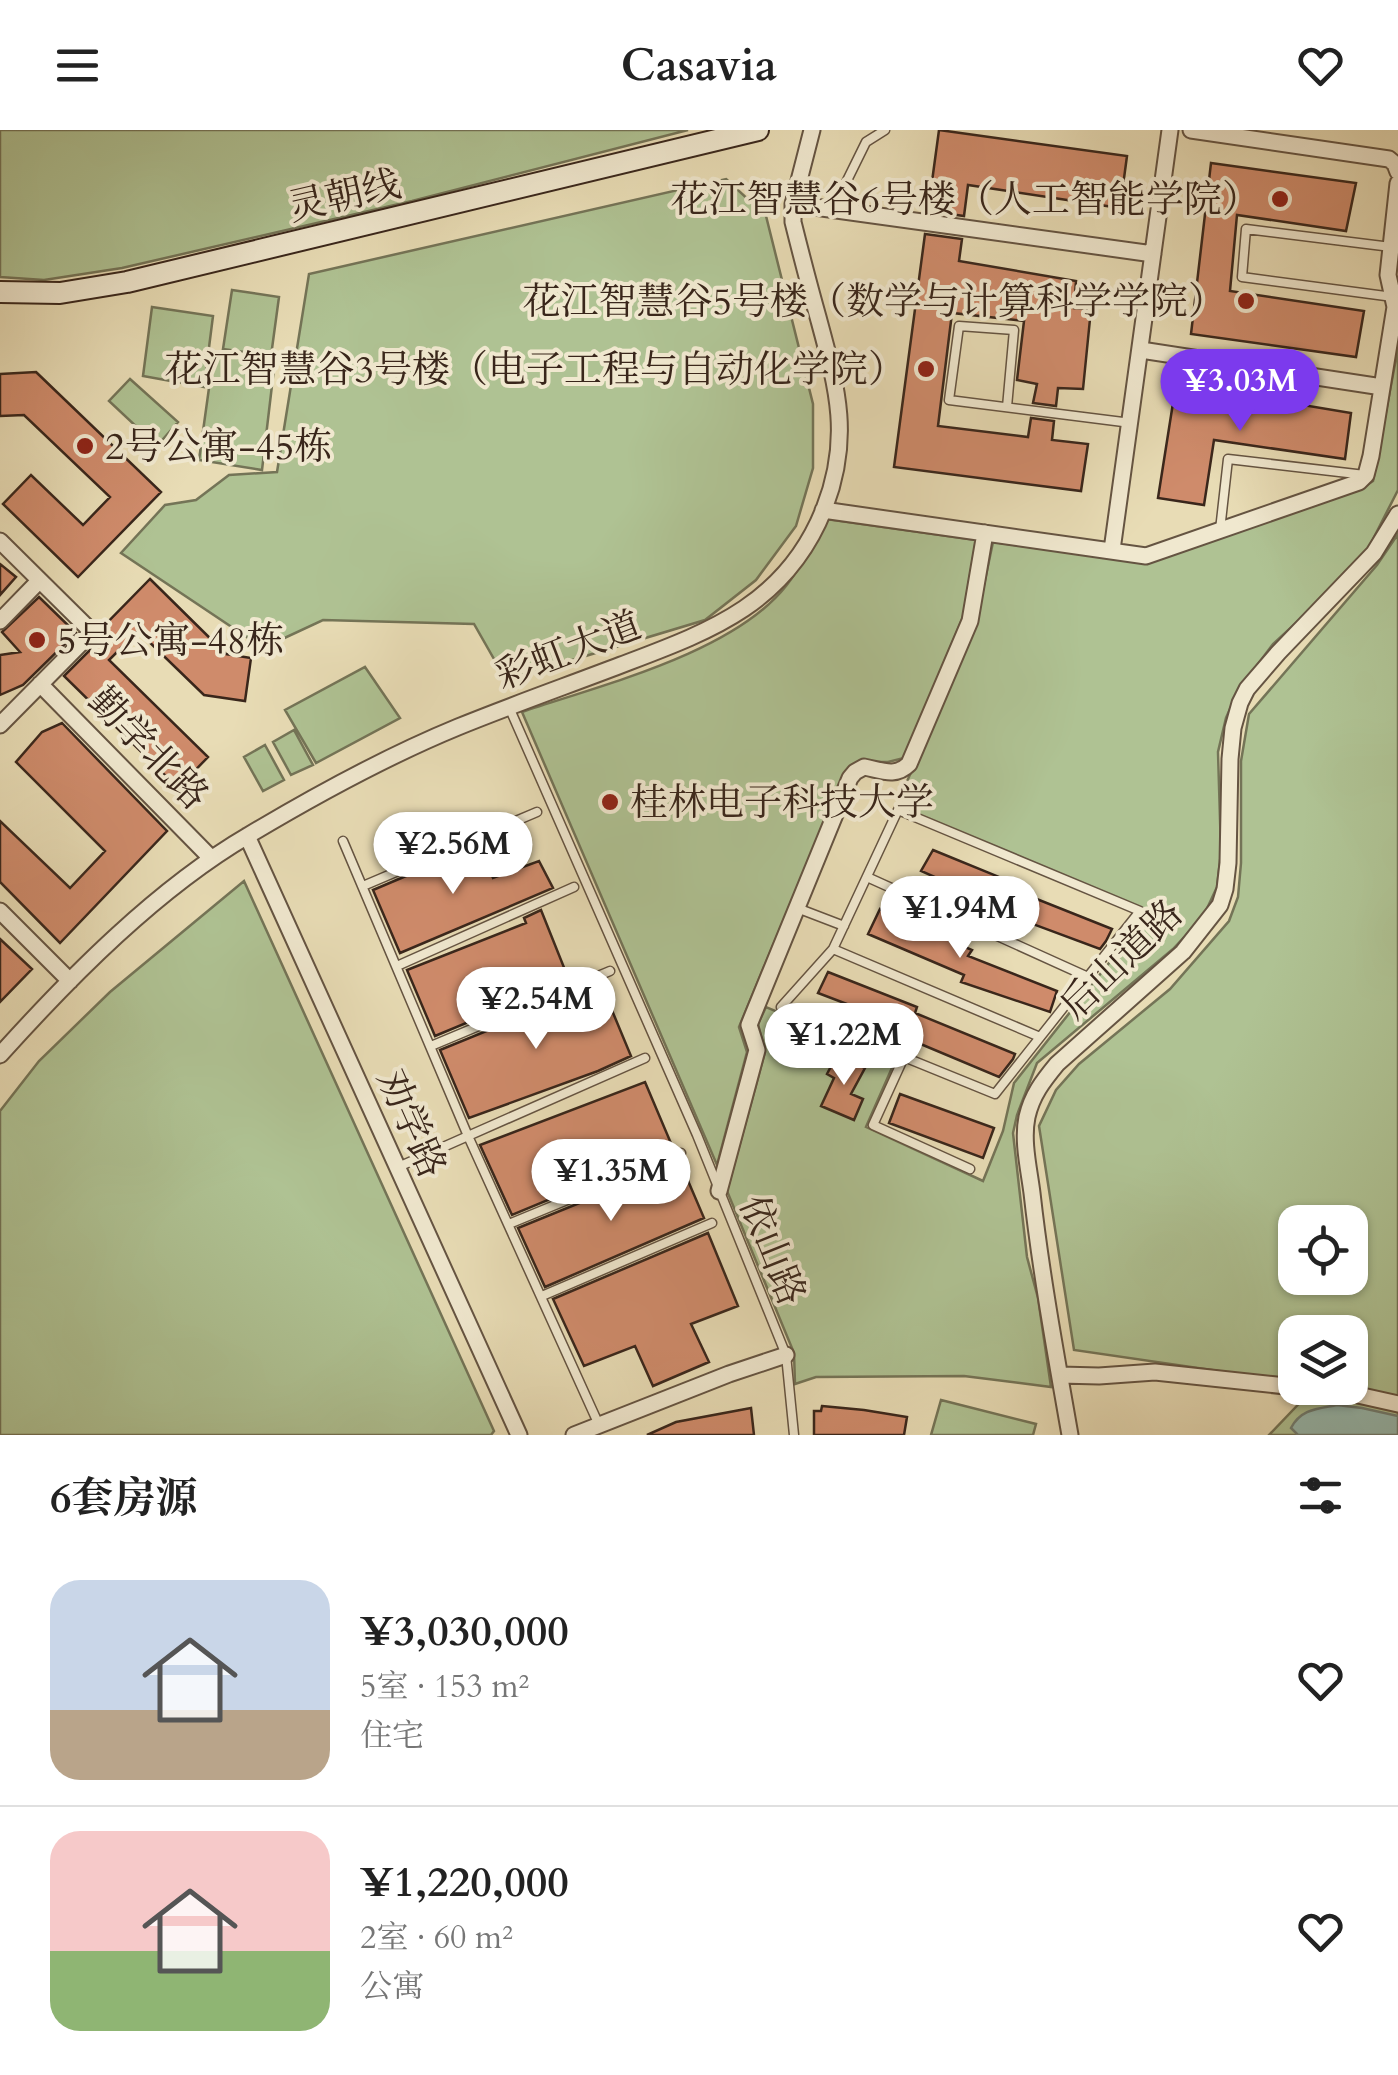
<!DOCTYPE html>
<html lang="zh">
<head>
<meta charset="utf-8">
<style>
  :root { --surface:#fff; --page:#f2f2f2; --text:#222; --muted:#767676; --line:#e0e0e0; --accent:#7c3aed }
  body { margin:0; font-family:Cardo,"Noto Serif SC",serif; background:var(--page); color:var(--text); height:100vh; display:flex; flex-direction:column; font-size:38px; white-space:nowrap }
  * { box-sizing:border-box; margin:0 }
  p { font-size:32px; color:var(--muted) }
  .icon { flex:none; width:55px; height:55px; fill:none; stroke:currentColor; stroke-width:2; stroke-linecap:round; stroke-linejoin:round }
  .map { position:relative; height:1305px; overflow:hidden }
  .drawer { display:flex; flex-direction:column; background:var(--surface); flex:1 }
  .drawer>* { flex:none }
  .fabs { position:absolute; left:1278px; top:1075px; display:grid; gap:20px }
  .fabs a { display:grid; place-items:center; width:90px; height:90px; border-radius:20px; background:var(--surface); box-shadow:0 2px 8px #0004; font-size:50px }
  .price { position:absolute; translate:-50% -85px; padding:0 22px; border-radius:35px; background:#fff; color:#222; font-size:32px; line-height:65px; filter:drop-shadow(0 2px 5px #0008) }
  .price::after { content:''; position:absolute; left:50%; top:60px; width:30px; height:22px; margin-left:-15px; background:inherit; clip-path:polygon(0 0,100% 0,50% 100%) }
  .price.selected { background:var(--accent); color:#fff }
  ul { padding:0; list-style:none }
  li { display:flex; align-items:center; gap:30px; height:250px; padding:0 50px }
  li+li { border-top:2px solid var(--line) }
  li span { display:grid; place-items:center; flex:none; width:280px; height:200px; border-radius:30px; color:#555 }
  li>.icon { margin-inline-start:auto }
  span .icon { width:120px; height:120px; fill:#fffc; stroke-width:1 }
  li b { font-size:42px }
  h2 { display:flex; justify-content:space-between; align-items:center; height:120px; padding:0 50px; font-size:42px }
  header { display:flex; justify-content:space-between; align-items:center; height:130px; padding:0 50px; background:var(--surface); font-size:45px; font-weight:600 }
  .map>svg:first-child { display:block }
</style>
</head>
<body>
<header><svg class="icon" aria-label="menu" viewBox="0 0 24 24"><path d="M4 6h16M4 12h16M4 18h16"/></svg>Casavia<svg class="icon" aria-label="heart" viewBox="0 0 24 24"><path d="M12 20l-8-8c-3-5 5-10 8-4 3-6 11-1 8 4z"/></svg></header>
<div class="map">
<svg width="1398" height="1305" viewBox="0 0 1398 1305">
  <rect width="100%" height="100%" fill="#e8dcb5"/>
  <filter id="stains"><feTurbulence type="fractalNoise" baseFrequency=".002" numOctaves="4"/><feColorMatrix values="0 0 0 0 .2 0 0 0 0 .09 0 0 0 0 .02 0 0 0 .5 -.17"/></filter>
  <radialGradient id="worn" r=".72"><stop offset=".6" stop-color="#630" stop-opacity="0"/><stop offset="1" stop-color="#630" stop-opacity=".3"/></radialGradient>
  <path fill="#afc293" stroke="#747457" stroke-width="2.5" fill-rule="evenodd" d="M0 0H688L412 71 122 138 44 150 0 147Z
    M726 49 766 86 813 274V338L796 396 756 450 705 490 506 550 474 494 323 490 263 518 121 423 165 375 196 370 229 345 277 342 309 144Z
    M232 160 279 167 271 226 223 219Z
    M152 177 213 186 204 257 143 246Z
    M1398 218V360L1367 421 1321 470 1273 514 1238 561 1226 588 1218 622 1221 722 1217 757 1203 787 1173 819 1037 933 1017 985 1013 1003 1027 1127 1038 1168 1051 1257 964 1246 816 1247 795 1254 794 1223 727 1061 765 922 758 894 766 877 895 931 866 997 983 1051 1003 1001 1014 953 1147 785 913 686C906 676 903 669 905 656L976 493 993 412 1147 433 1359 360 1373 351Z
    M214 222 275 230 262 340 199 330Z
    M130 249 178 292 157 316 109 271Z
    M826 389 976 410 963 487 904 628 888 632H861L845 642 739 897 747 922 717 1035 522 582C601 555 733 523 786 456 802 435 814 412 826 389Z
    M1398 404V1305H1269L1314 1258H1350V1202H1295V1252L1074 1220 1039 996 1056 960 1079 934 1170 859 1229 791 1238 767 1241 733V631L1249 584 1377 435ZM1295 1092H1350V1148H1295Z
    M365 537 400 588 316 633 285 580Z
    M294 600 313 635 291 645 273 612Z
    M265 615 284 650 263 661 244 627Z
    M244 751 494 1301 491 1305H0V981L39 931 110 862Z
    M941 1270 1036 1294 1033 1305H931Z"/>
  <path fill="#97bbb1" stroke="#717f75" stroke-width="2.5" d="M1337 1275 1362 1278 1398 1286V1305H1298L1291 1298C1301 1279 1317 1279 1337 1275Z"/>
  <path fill="#cf8b6b" stroke="#39261b" stroke-width="2.5" d="M939 0 1127 26 1120 78 968 55 964 86 928 81Z
    M1211 33 1356 53 1346 101 1237 85 1230 161 1364 181 1356 227 1191 204Z
    M925 104 962 109 959 131 1076 151 1074 178 1091 179 1083 259 1058 258 1056 276 1033 273 1037 254 1017 250 1024 191 952 183 938 296 1028 307 1031 288 1054 291 1052 310 1088 314 1081 361 894 337Z
    M36 242 161 362 78 447 3 374 31 345 83 395 110 367 24 285 0 286V244Z
    M1176 254 1351 283 1345 329 1214 310 1204 375 1158 368Z
    M0 434 16 447 0 465Z
    M150 449 226 524 251 528 245 571 204 565 138 501 109 530 208 627 178 658 64 546 100 510 103 504 102 498Z
    M39 467 76 503 23 555 0 565V525L20 522 2 502Z
    M62 593 167 701 60 813 0 752V691L70 758 105 721 16 632 42 602Z
    M479 715 493 748 539 731 553 758 400 823 373 760Z
    M933 720 1021 756 1019 762 1112 799 1106 811 1100 819 1014 787 1016 783 921 741Z
    M880 779 972 820 968 826 1057 861 1050 882 961 852 964 845 868 804Z
    M541 780 569 850 435 906 407 840 526 793 524 788Z
    M0 809 32 839 0 872Z
    M828 842 917 877 915 883 1015 924 1013 929 999 947 911 910 915 900 818 863Z
    M601 854 631 926 598 941 469 988 440 920Z
    M837 925 865 938 851 964 863 969 854 990 821 976 834 948 827 944Z
    M645 952 673 1018 512 1085 480 1015Z
    M900 964 994 998 983 1028 889 993Z
    M680 1032 704 1088 545 1157 518 1098Z
    M708 1103 738 1176 691 1194 709 1232 653 1256 635 1216 584 1236 553 1169Z
    M822 1276 864 1280 907 1287 904 1305H814V1281H821Z
    M751 1278 754 1305H647L676 1292Z"/>
  <g fill="none" stroke-linecap="round" stroke-linejoin="round">
    <defs>
      <path id="lane" d="M833 79 866 12 885 0
        M1391 117 1246 99 1242 147 1393 167
        M1007 277 1014 200 959 196 949 270 1131 293
        M1220 400 1228 329 1365 345
        M509 577 697 1005 786 1225 794 1305
        M898 680 1140 781 995 964 781 877 833 819Z
        M343 711 468 1006 645 928
        M867 747 1088 847
        M363 756 537 682
        M797 778 844 796
        M833 819 1040 907
        M397 836 574 757
        M431 916 610 841
        M904 927 873 995 970 1039
        M396 1038 468 1006 599 1295
        M509 1094 681 1023
        M542 1166 712 1093"/>
      <path id="street" d="M1191 0 1389 29 1395 34 1398 42
        M793 74 1153 124
        M1141 220 1382 257
        M823 380 1146 426 1359 352 1366 345 1371 326 1395 177 1388 145 1398 53
        M0 411 92 502 0 595
        M1112 420 1170 0
        M0 491 39 451
        M40 554 211 728
        M247 706 519 1305
        M0 781 70 851
        M0 925C71 846 158 758 249 705 316 665 385 627 458 597 512 575 566 556 621 535 708 502 786 475 824 379 852 308 837 257 818 187 809 155 801 124 793 92V74L812 0
        M719 1061 757 920 749 895 753 885 850 648 855 642 864 637C881 640 895 648 909 634L970 491 985 403
        M1060 1245 1099 1246 1155 1242 1295 1257
        M1304 1258 1331 1259 1398 1274
        M574 1305 729 1244 786 1225
        M1070 1305C1056 1225 1041 1144 1032 1063 1029 1039 1022 1011 1027 987 1032 965 1043 951 1057 934L1183 822 1220 775 1225 759 1228 733 1230 629 1233 598 1240 573 1247 559 1278 523 1374 423 1398 384"/>
      <path id="secondary" d="M0 162 60 163 127 152 758 0"/>
    </defs>
    <use href="#lane" stroke="#655442" stroke-width="11"/>
    <use href="#street" stroke="#655442" stroke-width="19"/>
    <use href="#secondary" stroke="#39261b" stroke-width="24"/>
    <use href="#lane" stroke="#f0e8cf" stroke-width="8"/>
    <use href="#street" stroke="#f0e8cf" stroke-width="15"/>
    <use href="#secondary" stroke="#f0e8cf" stroke-width="20"/>
  </g>
  <g fill="#8f2418" stroke="#f0e8cf" stroke-width="4">
    <circle cx="1280" cy="69" r="10"/>
    <circle cx="1246" cy="171" r="10"/>
    <circle cx="926" cy="239" r="10"/>
    <circle cx="85" cy="316" r="10"/>
    <circle cx="37" cy="510" r="10"/>
    <circle cx="610" cy="672" r="10"/>
  </g>
  <g text-anchor="middle" stroke-width="8" stroke-linejoin="round" paint-order="stroke">
    <g font-size="38" fill="#39261b" stroke="#f0e8cf">
      <text transform="translate(344 65) rotate(-13)" y="13">灵朝线</text>
      <text transform="translate(568 520) rotate(-21)" y="13">彩虹大道</text>
      <text transform="translate(149 618) rotate(46)" y="13">勤学北路</text>
      <text transform="translate(1121 829) rotate(-44)" y="13">后山道路</text>
      <text transform="translate(412 993) rotate(66)" y="13">劝学路</text>
      <text transform="translate(773 1120) rotate(68)" y="13">依山路</text>
    </g>
    <g font-size="38" fill="#39261b" stroke="#f0e8cf" text-anchor="end">
      <text x="1260" y="82">花江智慧谷6号楼（人工智能学院）</text>
      <text x="1226" y="184">花江智慧谷5号楼（数学与计算科学学院）</text>
      <text x="906" y="252">花江智慧谷3号楼（电子工程与自动化学院）</text>
      <text x="105" y="329" text-anchor="start">2号公寓-45栋</text>
      <text x="57" y="523" text-anchor="start">5号公寓-48栋</text>
      <text x="630" y="685" text-anchor="start">桂林电子科技大学</text>
    </g>
  </g>
  <rect width="100%" height="100%" filter="url(#stains)"/>
  <rect width="100%" height="100%" fill="url(#worn)"/>
</svg>
<div class="fabs">
<a><svg class="icon" aria-label="locate" viewBox="0 0 24 24"><circle cx="12" cy="12" r="6"/><path d="M12 2v4M12 18v4M2 12h4M18 12h4"/></svg></a>
<a><svg class="icon" aria-label="layers" viewBox="0 0 24 24"><path d="M12 4l9 5-9 5-9-5zM3 14l9 5 9-5"/></svg></a>
</div>
<b class="price selected" style="left:1240px;top:304px">¥3.03M</b>
<b class="price" style="left:453px;top:767px">¥2.56M</b>
<b class="price" style="left:960px;top:831px">¥1.94M</b>
<b class="price" style="left:536px;top:922px">¥2.54M</b>
<b class="price" style="left:844px;top:958px">¥1.22M</b>
<b class="price" style="left:611px;top:1094px">¥1.35M</b>
</div>
<section class="drawer">
<h2>6套房源<svg class="icon" aria-label="filters" viewBox="0 0 24 24"><path d="M4 7h16M4 17h16"/><circle cx="9" cy="7" r="2"/><circle cx="15" cy="17" r="2"/></svg></h2>
<ul>
<li><span style="background:linear-gradient(#c9d6e8 65%,#b9a48a 0)"><svg class="icon" aria-label="home" viewBox="0 0 24 24"><path d="M3 11l9-7 9 7M6 9v11h12V9"/></svg></span><div><b>¥3,030,000</b><p>5室 · 153 m²</p><p>住宅</p></div><svg class="icon" aria-label="heart" viewBox="0 0 24 24"><path d="M12 20l-8-8c-3-5 5-10 8-4 3-6 11-1 8 4z"/></svg></li>
<li><span style="background:linear-gradient(#f6c9c9 60%,#8fb573 0)"><svg class="icon" aria-label="home" viewBox="0 0 24 24"><path d="M3 11l9-7 9 7M6 9v11h12V9"/></svg></span><div><b>¥1,220,000</b><p>2室 · 60 m²</p><p>公寓</p></div><svg class="icon" aria-label="heart" viewBox="0 0 24 24"><path d="M12 20l-8-8c-3-5 5-10 8-4 3-6 11-1 8 4z"/></svg></li>
</ul>
</section>
</body>
</html>
